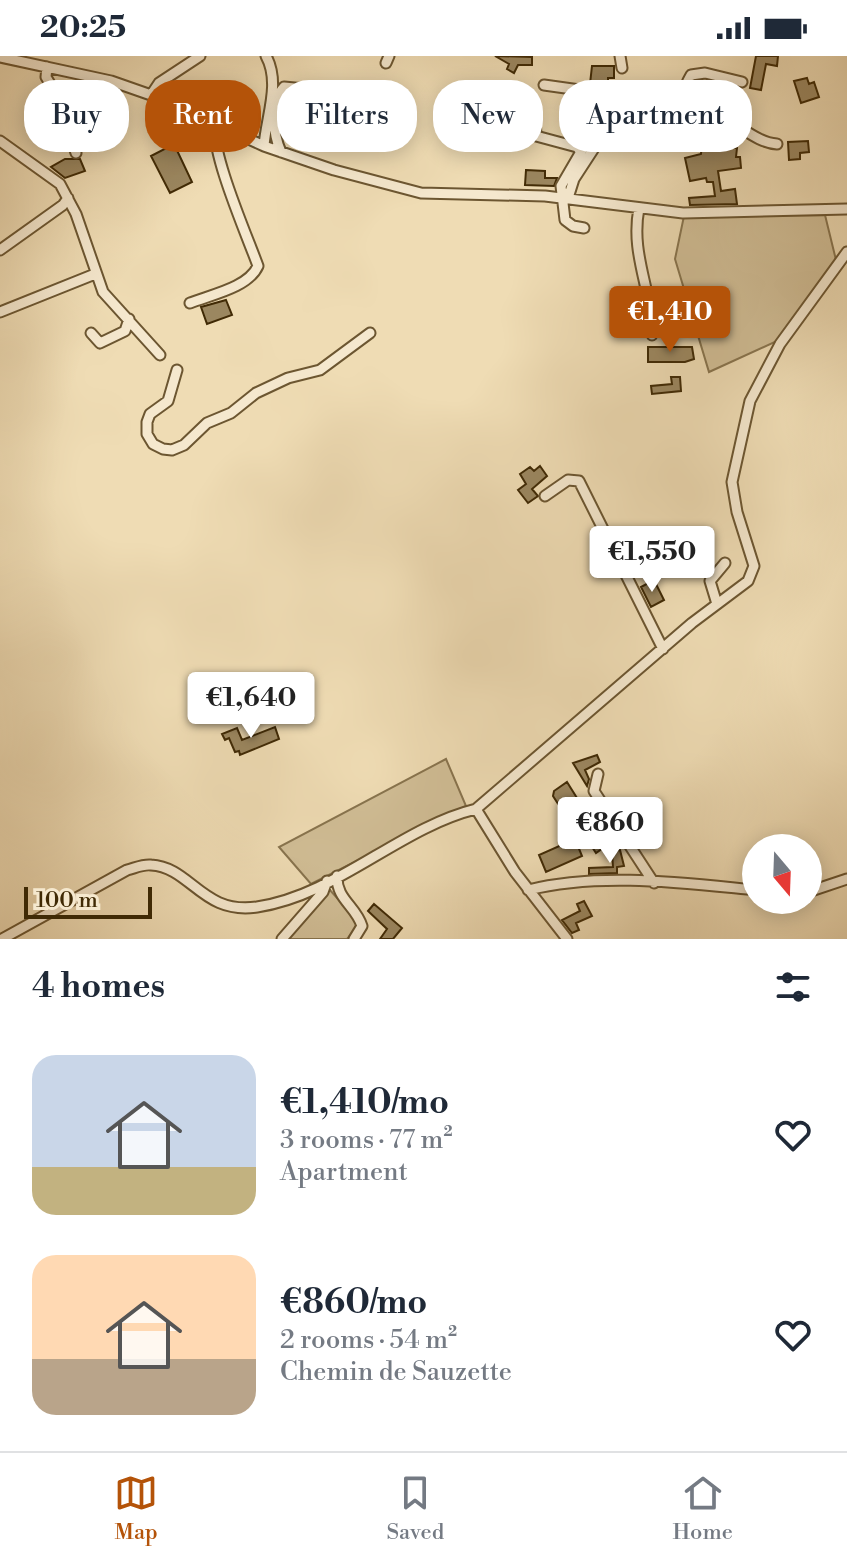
<!DOCTYPE html>
<html lang="en">
<head>
<meta charset="utf-8">
<style>
  :root { --surface:#fff; --page:#f2f2f3; --text:#1f2937; --muted:#747a83; --line:#e0e1e3; --accent:#b45309 }
  body { margin:0; font-family:"Libre Bodoni",serif; background:var(--page); color:var(--text); height:100vh; display:flex; flex-direction:column; font-size:30px; white-space:nowrap }
  * { box-sizing:border-box; margin:0 }
  p { font-size:26px; color:var(--muted) }
  .icon { flex:none; width:44px; height:44px; fill:none; stroke:currentColor; stroke-width:2; stroke-linecap:round; stroke-linejoin:round }
  .map { position:relative; height:883px; overflow:hidden }
  .sheet { display:flex; flex-direction:column; background:var(--surface); flex:1 }
  .sheet>* { flex:none }
  .banner { position:absolute; left:24px; top:24px; width:800px; height:72px; display:flex; gap:16px }
  .needle { width:52px; rotate:161deg }
  .fabs { position:absolute; left:742px; top:778px; display:grid; gap:16px }
  .fabs a { display:grid; place-items:center; width:80px; height:80px; border-radius:50%; background:var(--surface); box-shadow:0 4px 20px #0003; font-size:40px }
  .scale { position:absolute; left:24px; bottom:20px; width:128px; box-sizing:border-box; padding-left:8px; border:4px solid #402a05; border-top:0; font-size:22px; line-height:28px; white-space:nowrap; color:#402a05; -webkit-text-stroke:6px #f5e8ce; paint-order:stroke }
  .price { position:absolute; translate:-50% -68px; padding:0 18px; border-radius:8px; background:#fff; color:#222; font-size:26px; line-height:52px; filter:drop-shadow(0 2px 4px #0008) }
  .price::after { content:''; position:absolute; left:50%; top:48px; width:24px; height:18px; margin-left:-12px; background:inherit; clip-path:polygon(0 0,100% 0,50% 100%) }
  .price.selected { background:var(--accent); color:#fff }
  ul { padding:0; list-style:none }
  li { display:flex; align-items:center; gap:24px; height:200px; padding:0 32px }
  li span { display:grid; place-items:center; flex:none; width:224px; height:160px; border-radius:24px; color:#555 }
  li>.icon { margin-inline-start:auto }
  span .icon { width:96px; height:96px; fill:#fffc; stroke-width:1 }
  li b { font-size:34px }
  h2 { display:flex; justify-content:space-between; align-items:center; height:96px; padding:0 32px; font-size:34px }
  .pill { padding:0 28px; border-radius:32px; background:var(--surface); box-shadow:0 4px 20px #0003; font-size:28px; line-height:72px }
  .pill.selected { background:var(--accent); color:#fff }
  .status { display:flex; justify-content:space-between; align-items:center; height:56px; padding:0 40px; background:var(--surface); direction:ltr }
  .status svg { height:22px; fill:currentColor }
  .menu { display:flex; justify-content:space-around; align-items:center; height:112px; border-top:2px solid var(--line); background:var(--surface); font-size:22px; color:var(--muted) }
  .menu a { display:grid; justify-items:center; gap:4px }
  .menu .selected { color:var(--accent) }
  .map>svg:first-child { display:block }
</style>
</head>
<body>
<div class="status"><b>20:25</b><svg viewBox="0 0 49 12"><path d="M0 12V9h3v3zM5 12V6h3v6zM10 12V3h3v9zM15 12V0h3v12zM26 1h20v11H26zM47 4h2v5h-2z"/></svg></div>
<div class="map">
<svg width="847" height="883" viewBox="0 0 847 883">
  <rect width="100%" height="100%" fill="#efdcb4"/>
  <filter id="stains"><feTurbulence type="fractalNoise" baseFrequency=".0025" numOctaves="4"/><feColorMatrix values="0 0 0 0 .2 0 0 0 0 .09 0 0 0 0 .02 0 0 0 .5 -.17"/></filter>
  <radialGradient id="worn" r=".72"><stop offset=".6" stop-color="#630" stop-opacity="0"/><stop offset="1" stop-color="#630" stop-opacity=".3"/></radialGradient>
  <path fill="#d1be96" stroke="#88744e" stroke-width="2" d="M825 159 836 204 777 285 709 316 675 203 684 160Z
    M446 703 466 750 311 828 279 791Z
    M329 833 357 864 355 874 347 883H286Z"/>
  <path fill="#9b8760" stroke="#402a05" stroke-width="2" d="M495 0 532 1V9H518L514 17 507 13 509 8Z
    M756 0H778L777 10 766 8 761 34 750 32Z
    M592 10H614V22H608V28H590Z
    M807 22 809 28 814 26 819 41 801 47 794 25Z
    M641 35 663 43 662 52 648 51 647 57 638 56Z
    M703 73 720 75 719 86 731 87V92H737L736 101H740L741 112 718 115 721 135 735 133 737 148 690 149 689 142 715 140 713 126H707L706 122 690 125 685 102 701 98Z
    M808 85 809 96 800 97V103L789 104 788 86Z
    M174 88 192 126 170 137 151 100Z
    M65 103H80L85 115 65 122 51 111Z
    M526 114 545 115V122H557L554 130 525 129Z
    M226 244 232 259 207 268 201 251Z
    M648 291H692L694 303 685 306H648Z
    M671 321H680L681 335 652 338 651 330 672 328Z
    M540 410 547 420 532 433 538 440 528 447 518 434 526 428 520 418 530 411 534 415Z
    M654 524 664 544 651 551 641 531Z
    M275 671 279 683 240 699 239 695 235 696 229 682 225 684 222 678 237 672 242 684Z
    M597 699 600 706 585 714 589 723 587 730 573 707Z
    M567 726 582 750 564 757 553 740 554 735Z
    M601 773 610 787 596 797 587 783Z
    M575 783 582 800 546 816 539 799Z
    M620 794 624 810 617 811V817L589 818V812L613 811 612 795Z
    M584 845 592 860 576 867 579 874 572 877 562 864 580 855 577 848Z
    M374 848 402 872 393 883H380L387 873 368 855Z"/>
  <g fill="none" stroke-linecap="round" stroke-linejoin="round">
    <defs>
      <path id="minor" d="M620 0 622 12
        M0 1 111 25 151 39 264 90 334 114 421 137 545 140 683 157 847 153
        M386 7 389 0
        M47 11 46 21 58 41 76 97
        M544 29 594 36 601 38 607 51 561 130 565 164 573 170 584 172
        M151 39 159 27 200 0
        M535 60 536 80 577 91 581 96
        M688 67C679 52 682 34 691 19L705 17 742 26
        M0 85 60 128 76 158 103 236 160 299
        M264 90C266 61 281 27 266 0
        M281 96C273 78 270 46 284 31L390 41
        M568 142 574 123 602 80 608 77 680 86 687 81 691 60C725 48 747 86 777 88
        M639 152C630 199 652 232 652 279
        M0 194 63 149 68 142
        M190 247C210 239 248 232 258 210 248 182 208 91 216 67
        M0 256 95 218
        M91 277 100 287 125 275 129 263
        M177 314 168 345 150 358 147 366V378L153 388 163 393 172 394 184 389 207 367 231 357 256 337 288 322 320 314 370 277
        M545 440 568 424 579 425 663 593
        M717 548 710 525 725 507
        M598 718 594 735 654 827
        M476 753 515 816 567 883
        M337 820C336 843 356 850 362 870L354 883
        M528 834C600 816 683 827 756 834
        M808 836 847 823
        M2 883 127 814C135 812 143 808 151 809 191 811 202 859 257 851 337 839 399 772 476 753L692 567 748 525 754 510 737 456 732 426 750 345 780 288 847 196
        M282 883 323 836 327 825"/>
    </defs>
    <use href="#minor" stroke="#6c5631" stroke-width="13"/>
    <use href="#minor" stroke="#f5e8ce" stroke-width="9"/>
  </g>
  <rect width="100%" height="100%" filter="url(#stains)"/>
  <rect width="100%" height="100%" fill="url(#worn)"/>
</svg>
<div class="fabs">
<a><svg class="needle" viewBox="-14 -14 28 28"><path d="M0-13l5 13h-10z" fill="#e53935"/><path d="M0 13l5-13h-10z" fill="#747a83"/></svg></a>
</div>
<div class="scale">100 m</div>
<b class="price selected" style="left:670px;top:298px">€1,410</b>
<b class="price" style="left:652px;top:538px">€1,550</b>
<b class="price" style="left:251px;top:684px">€1,640</b>
<b class="price" style="left:610px;top:809px">€860</b>
<div class="banner">
<a class="pill">Buy</a>
<a class="pill selected">Rent</a>
<a class="pill">Filters</a>
<a class="pill">New</a>
<a class="pill">Apartment</a>
</div>
</div>
<section class="sheet">
<h2>4 homes<svg class="icon" aria-label="filters" viewBox="0 0 24 24"><path d="M4 7h16M4 17h16"/><circle cx="9" cy="7" r="2"/><circle cx="15" cy="17" r="2"/></svg></h2>
<ul>
<li><span style="background:linear-gradient(#c9d6e8 70%,#c2b280 0)"><svg class="icon" aria-label="home" viewBox="0 0 24 24"><path d="M3 11l9-7 9 7M6 9v11h12V9"/></svg></span><div><b>€1,410/mo</b><p>3 rooms · 77 m²</p><p>Apartment</p></div><svg class="icon" aria-label="heart" viewBox="0 0 24 24"><path d="M12 20l-8-8c-3-5 5-10 8-4 3-6 11-1 8 4z"/></svg></li>
<li><span style="background:linear-gradient(#ffd9b3 65%,#b9a48a 0)"><svg class="icon" aria-label="home" viewBox="0 0 24 24"><path d="M3 11l9-7 9 7M6 9v11h12V9"/></svg></span><div><b>€860/mo</b><p>2 rooms · 54 m²</p><p>Chemin de Sauzette</p></div><svg class="icon" aria-label="heart" viewBox="0 0 24 24"><path d="M12 20l-8-8c-3-5 5-10 8-4 3-6 11-1 8 4z"/></svg></li>
</ul>
</section>
<nav class="menu">
<a class="selected"><svg class="icon" aria-label="map" viewBox="0 0 24 24"><path d="M3 6l6-2 6 2 6-2v14l-6 2-6-2-6 2zM9 4v14M15 6v14"/></svg>Map</a>
<a><svg class="icon" aria-label="saved" viewBox="0 0 24 24"><path d="M7 4h10v16l-5-4-5 4z"/></svg>Saved</a>
<a><svg class="icon" aria-label="home" viewBox="0 0 24 24"><path d="M3 11l9-7 9 7M6 9v11h12V9"/></svg>Home</a>
</nav>
</body>
</html>
